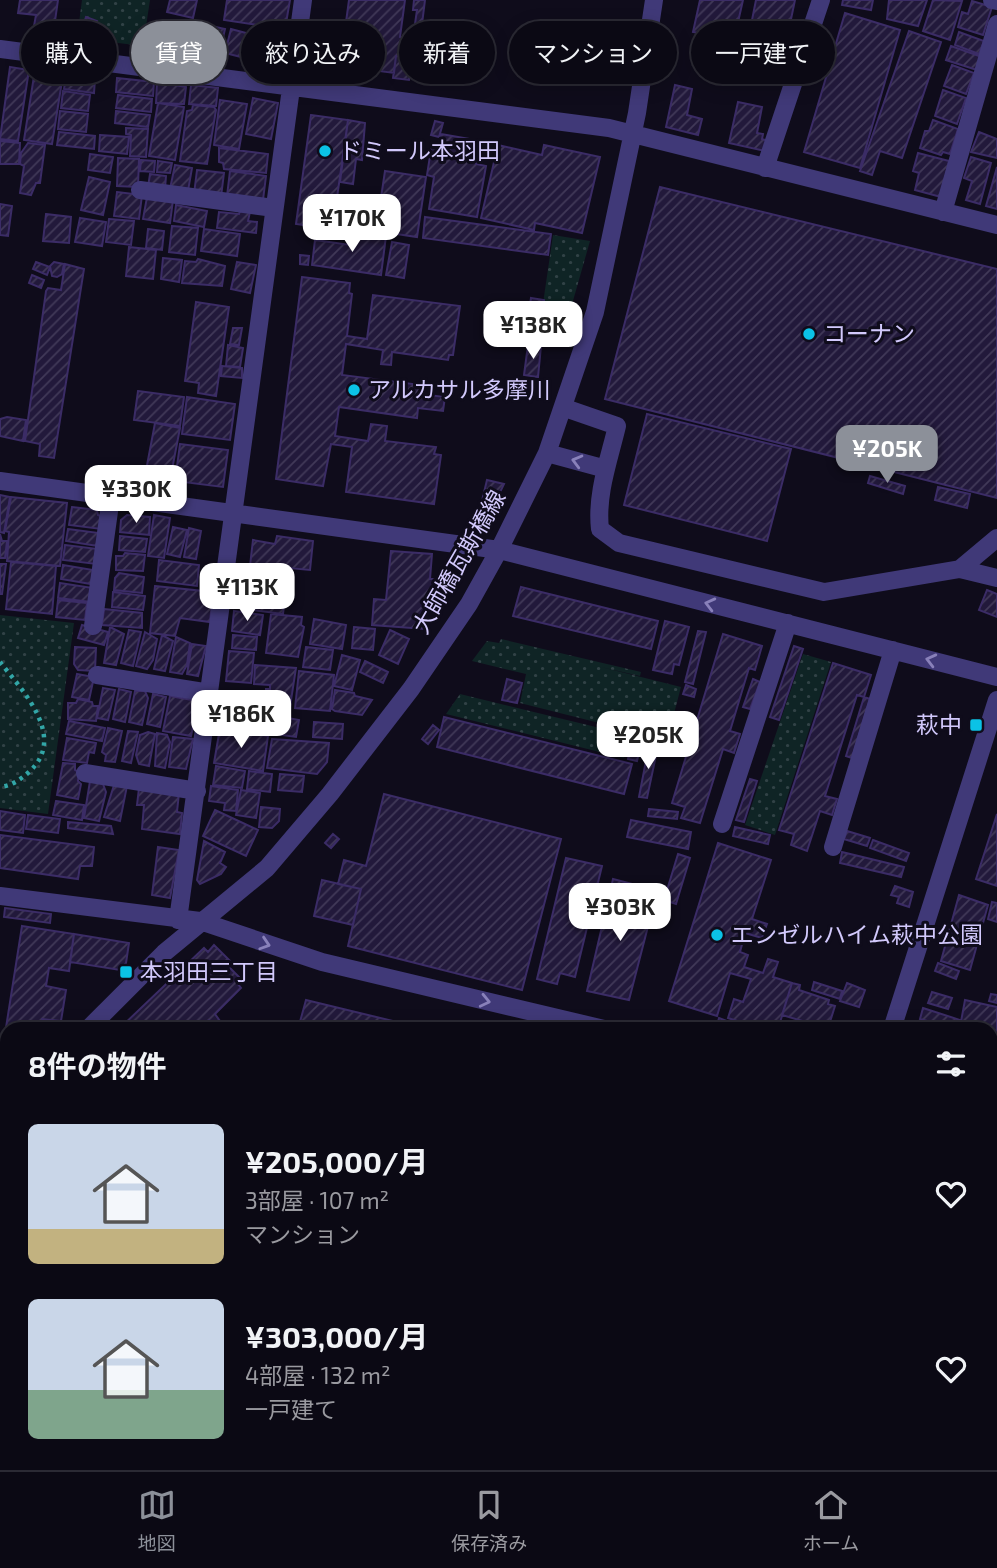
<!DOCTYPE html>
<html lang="ja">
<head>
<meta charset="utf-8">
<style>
  :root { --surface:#0b0914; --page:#191722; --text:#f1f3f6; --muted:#9a9aa0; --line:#2b2a34; --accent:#8c9099 }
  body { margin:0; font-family:"Exo 2","Noto Sans JP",sans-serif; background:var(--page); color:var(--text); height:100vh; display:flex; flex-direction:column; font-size:26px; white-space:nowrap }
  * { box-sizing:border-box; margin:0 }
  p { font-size:23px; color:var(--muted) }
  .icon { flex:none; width:38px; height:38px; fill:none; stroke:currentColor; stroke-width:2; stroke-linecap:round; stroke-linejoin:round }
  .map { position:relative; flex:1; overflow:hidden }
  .side { position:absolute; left:0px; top:1022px; width:998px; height:448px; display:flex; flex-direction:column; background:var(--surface); border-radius:21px 21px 0 0; box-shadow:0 4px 18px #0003,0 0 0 2px var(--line) }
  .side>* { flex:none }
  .hud { position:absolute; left:21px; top:21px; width:956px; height:63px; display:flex; gap:14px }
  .price { position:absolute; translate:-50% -60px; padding:0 16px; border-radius:14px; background:#fff; color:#222; font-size:23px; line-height:46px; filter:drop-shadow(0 2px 4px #0008) }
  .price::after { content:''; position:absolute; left:50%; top:42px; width:21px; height:16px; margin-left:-10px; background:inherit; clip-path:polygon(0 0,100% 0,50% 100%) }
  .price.on { background:var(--accent); color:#fff }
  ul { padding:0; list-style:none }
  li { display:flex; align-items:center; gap:21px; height:175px; padding:0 28px }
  li span { display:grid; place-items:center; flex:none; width:196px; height:140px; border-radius:10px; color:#555 }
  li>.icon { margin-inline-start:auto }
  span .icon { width:84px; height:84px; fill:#fffc; stroke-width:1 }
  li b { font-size:30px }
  h2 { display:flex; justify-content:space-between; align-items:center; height:84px; padding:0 28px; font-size:30px }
  .chip { padding:0 24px; border-radius:32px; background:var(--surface); box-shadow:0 4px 18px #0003,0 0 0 2px var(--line); font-size:24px; line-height:63px }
  .chip.on { background:var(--accent); color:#fff }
  .tab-bar { display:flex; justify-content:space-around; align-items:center; height:98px; border-top:2px solid var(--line); background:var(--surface); font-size:19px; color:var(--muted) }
  .tab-bar a { display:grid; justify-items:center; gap:4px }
  .tab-bar .on { color:var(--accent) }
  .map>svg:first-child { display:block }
</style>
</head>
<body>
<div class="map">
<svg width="997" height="1470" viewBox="0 0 997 1470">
  <defs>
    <pattern id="grass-dots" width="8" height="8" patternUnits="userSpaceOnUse" patternTransform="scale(1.75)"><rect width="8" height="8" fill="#0f2425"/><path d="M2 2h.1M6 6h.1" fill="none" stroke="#314246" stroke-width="1.8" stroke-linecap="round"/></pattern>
    <pattern id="building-hatch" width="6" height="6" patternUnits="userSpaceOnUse" patternTransform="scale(1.75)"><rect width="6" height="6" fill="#22193b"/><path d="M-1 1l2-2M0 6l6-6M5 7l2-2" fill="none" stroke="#413958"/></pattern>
  </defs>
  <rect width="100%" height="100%" fill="#0f0c1b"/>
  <path fill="url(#grass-dots)" d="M82 0H150L143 46 77 38Z
    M553 235 590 241 563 336 539 331Z
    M0 615 74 623 48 814 0 808Z
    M501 639 641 672 640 676 601 667 681 687 667 740 520 703 526 674 472 661 487 641 499 643Z
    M803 654 831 662 775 835 745 825Z
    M460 694 629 735 624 758 446 714Z
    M991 1435 997 1437V1470H963L965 1463H990Z"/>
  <path fill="url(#building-hatch)" stroke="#3b2c66" stroke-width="2" d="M20 0H58L54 28 34 26 36 15 18 13Z
    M170 0H197L193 18 167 12Z
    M227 0H290L285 29 224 20Z
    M349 0H405L400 37 415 39 413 58 396 56 394 73 340 66Z
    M414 0H425L421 32 414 31 417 10H413Z
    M700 0H743L734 40 693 32Z
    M756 0H795L785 48 748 40Z
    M843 0H873L871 10 842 5Z
    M889 0H927L918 26 887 19Z
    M933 0 962 1 950 40 923 31Z
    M972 1 992 7 983 35 958 27 962 12 968 14Z
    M845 13 900 30 860 168 804 152Z
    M86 17 97 21 94 30 83 26Z
    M165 21 182 25 178 41 174 40 172 47 160 44Z
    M187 24 204 26 200 51 191 50 192 45 184 44Z
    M211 26 225 29 219 55 206 52Z
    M231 29 246 33 241 57 225 53Z
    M909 31 941 42 902 158 880 151 872 175 860 171Z
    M959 32 984 41 979 54 955 45Z
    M951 46 982 57 977 70 946 60Z
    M752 51 784 58 781 71 749 64Z
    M396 56 413 58 409 80 393 78Z
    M952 65 974 73 966 94 944 86Z
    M10 67 29 70 18 141 0 139Z
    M67 71 95 79 94 93 64 89Z
    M34 76 62 81 52 144 24 140Z
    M117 78 154 82 153 96 116 92Z
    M157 82 186 87 184 104 156 103Z
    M191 85 218 88 216 106 189 104Z
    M675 85 692 89 687 115 702 119 698 135 666 127Z
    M943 90 966 98 957 124 935 116Z
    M63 91 90 95 88 111 61 108Z
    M118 95 152 99 151 112 116 108Z
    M253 98 278 103 271 139 246 134Z
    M220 100 247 104 239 149 214 145Z
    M738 102 762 107 757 133 763 134 762 139 768 141 765 151 729 143Z
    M158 103 184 107 175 160 149 156Z
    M193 105 214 107 216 110 207 164 180 161 187 111 192 110Z
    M60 111 88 114 86 132 58 129Z
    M116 111 150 115 148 127 115 123Z
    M311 115 348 120 335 212 319 210 317 227 296 224Z
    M348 120 365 123 362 160 356 159 353 184 340 182Z
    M933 120 958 129 950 154 943 152 941 155 920 148 925 131H929Z
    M435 121 443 123 439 137 431 135Z
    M126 128 148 129 146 157 130 156 131 135 126 134Z
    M59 132 95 136 94 149 57 145Z
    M979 132 997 139V158L971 152Z
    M441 134 470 139 469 145 480 147 476 164 486 166 477 217 429 209 434 177 427 175 432 143 439 145Z
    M100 135 129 137 127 154 99 151Z
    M0 141 20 143 19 164H0Z
    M28 143 45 145 40 183H36L31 195 20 193 24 166 20 164 21 153Z
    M498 145 542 155 544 145 600 157 582 233 535 223 534 230 481 218Z
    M219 148 268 154 266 173 224 169 223 163 219 162Z
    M918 153 949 161 941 197 915 190 919 173 913 171Z
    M90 154 113 157 110 173 88 170Z
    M971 157 991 163 980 204 966 200 972 181 964 178Z
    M118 158 139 159 138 187 117 186Z
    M141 160 155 161 154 172 140 171Z
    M158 161 172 163 170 173 157 172Z
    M175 165 192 168 188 191 170 189Z
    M997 167V209L986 206Z
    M197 170 224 173 221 197 194 194Z
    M230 171 266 176 263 200 227 196Z
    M385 171 426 177 417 237 376 231Z
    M150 174 166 176 165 189 148 187Z
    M89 177 110 182 103 215 81 210Z
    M660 187 997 269V498L605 399Z
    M117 192 142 195 139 219 114 216Z
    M147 197 173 200 170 223 143 219Z
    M0 204 12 206 8 236 0 235Z
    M176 205 207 211 204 227 174 221Z
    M240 211 250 212 248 221 257 222 256 233 217 228 219 212 239 214Z
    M46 214 71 217 69 243 43 241Z
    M425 217 551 234 548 255 423 238Z
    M80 218 106 222 102 246 75 242Z
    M109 219 134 221 131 245 106 242Z
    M172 226 198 228 195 255 169 252Z
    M148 229 164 231 162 250 146 248Z
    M204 229 240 234 237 256 201 251Z
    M353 231 386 236 381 275 312 265 315 240 350 245Z
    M392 242 409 245 404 278 386 275Z
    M129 247 156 250 153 279 126 276Z
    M300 255 309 256 308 265 300 264Z
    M163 258 182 260 179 282 161 279Z
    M198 259 225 266 222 286 182 283 185 261 196 262Z
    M36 262 50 267 47 275 33 269Z
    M54 262 64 264 62 274 57 277 52 276 50 266Z
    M237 262 256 265 250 293 231 289Z
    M65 264 84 269 54 458 39 456 40 444 25 441 46 291 48 288 61 290Z
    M32 275 44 280 41 288 29 283Z
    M302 277 350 283 349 293 352 294 347 336 367 339 373 295 460 306 453 355H449L448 360 392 352 391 365 381 364 383 350 346 344 342 375 421 385 420 394 445 397 443 411 418 408 417 418 339 407 335 436 368 441 371 424 387 426 385 441 436 447 434 454 441 455 434 504 346 492 352 447 331 444 323 486 276 479Z
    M531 298 544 300 538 336 525 334Z
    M196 302 229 307 216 396 198 393 199 383 185 381Z
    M233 328H242L239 345 230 344Z
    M228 345 243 348 240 367 226 366Z
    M528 345 541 346 538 377 524 375Z
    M222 366 242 368V378L221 376Z
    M138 391 184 397 180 426 134 420Z
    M187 397 235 404 230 440 182 434Z
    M647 414 791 449 767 541 624 505Z
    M7 417 26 420 23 441 0 436V419Z
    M155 423 180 428 170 480 145 476Z
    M180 444 228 450 223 487 175 481Z
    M870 476 905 486 903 494 868 483Z
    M487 480 504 484 489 515 479 513Z
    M938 487 970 494 967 508 935 500Z
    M0 495 10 497 4 533 0 532Z
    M11 497 67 503 60 566 7 561 9 532 5 531Z
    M72 507 97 510 98 515 103 517 101 529 69 525Z
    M127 515 150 517 149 535 120 532 121 520Z
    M154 515 170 518 164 558 148 556Z
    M173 527 187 530 180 557 167 554Z
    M189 528 201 531 196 559 184 557Z
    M68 529 99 533 98 546 66 541Z
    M0 534 2 541H7L5 558H0Z
    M120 536 147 539 145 552 119 550Z
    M277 536 313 541 310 570 289 568 283 614 245 609 253 540 275 544Z
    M65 545 98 549 96 564 63 560Z
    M391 551 432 554 430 579H436L435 593 429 592 425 629 372 625 374 599 386 600Z
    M125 553 145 555 143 571 116 570V556H123Z
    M159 560 199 565 197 586 157 581Z
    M11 562 56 566 52 614 6 609Z
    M0 564H6L2 594H0Z
    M63 565 93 570 91 584 61 579Z
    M119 573 144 577 142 593 114 590 115 578Z
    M60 583 93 588 91 602 58 598Z
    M155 586 213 592 210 622 180 618 175 636 150 633Z
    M521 587 658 621 651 649 513 616Z
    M987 590 997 594V617L979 610Z
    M113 592 145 596 143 610 112 607Z
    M58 600 87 603 85 620 56 617Z
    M104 609 142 613V628L102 625Z
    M234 611 263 615 260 635 232 631Z
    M271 614 302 617 301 625 304 627 298 657 266 653Z
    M314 619 346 625 342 649 310 644Z
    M665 621 689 627 679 665 674 664 672 674 653 670Z
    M82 625 108 632 104 645 78 638Z
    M110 627 124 634 116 665 104 663Z
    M354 627 375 629 373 650 352 648Z
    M129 630 141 632 133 666 121 663Z
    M390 630 409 639 398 664 379 655Z
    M698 631 706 632 693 684 685 682Z
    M145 632 157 639 153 660 147 669 136 666Z
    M723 634 762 646 755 670 749 668 730 731 740 734 734 753 723 749 700 823 681 818 685 807 672 803Z
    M162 635 173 641 165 671 154 669Z
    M233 635 257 637 256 650 232 648Z
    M176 637 190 643 187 665 182 674 170 672Z
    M192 644 206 646 198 676 187 674Z
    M794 646 803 649 779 720 770 717Z
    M75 647 96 648 95 671 78 670 74 664Z
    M306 647 333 650 330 670 303 667Z
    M229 651 254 653 251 683 226 681Z
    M342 655 360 660 352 690 334 686Z
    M365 661 388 672 383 683 360 672Z
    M833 663 871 675 864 697 857 695 825 796 837 799 832 815 820 811 807 851 791 845 794 834 779 830Z
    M255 665 296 668 290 707 265 706 266 689H270V685L254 684Z
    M299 671 334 675 330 711 295 708Z
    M77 674 94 677 89 700 72 697Z
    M507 679 522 683 517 703 502 700Z
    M753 679 760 682 750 709 743 707Z
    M686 685 696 689 694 697 683 694Z
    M103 688 115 690 108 720 97 718Z
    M119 689 131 692 125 722 113 719Z
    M335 690 354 693 355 696 372 700 362 715 335 711 332 709Z
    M135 691H145L148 698 142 725 129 722Z
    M153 694 166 697 160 727 147 724Z
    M170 696 192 700 198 706 191 736 163 731Z
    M864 697 870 699 852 758 846 756Z
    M78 699 92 702 93 706H98L96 721 68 719V703H76Z
    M277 716 299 720 296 737 253 731 254 721 274 724Z
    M444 717 632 764 624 794 437 747Z
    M69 721 105 728 102 741 66 734Z
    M314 722 343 724 342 739 313 737Z
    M433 725 439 730 428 744 422 739Z
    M108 728 122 731 115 762 105 761 106 755 102 752Z
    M220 728 268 736 263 771 214 763Z
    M128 731 138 732 131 763 122 761Z
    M148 732 155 734 149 766 139 764 136 755 140 735Z
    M157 733 167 735 170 742 165 768 155 766Z
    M173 737 193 739 186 769 169 767Z
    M67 738 96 743 94 753 89 752 87 763 63 760Z
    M633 738 642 741 637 761 628 759Z
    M272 739 329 743 327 762 317 774 267 768Z
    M649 745 658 746 647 798 639 797Z
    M63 763 75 764V770L79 772 78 781 81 784 78 799 57 795Z
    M216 766 245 771 242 788 213 785Z
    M249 771 272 774 270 792 247 789Z
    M280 774 304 776 302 792 278 790Z
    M750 779 757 781 744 822 736 820Z
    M90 781 103 784 106 792 99 821 84 818Z
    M114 785 127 786 120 821 104 817Z
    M211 786 238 790 236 811 224 810 225 803 209 801Z
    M139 788 179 793 177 812 182 813 180 834 142 829 144 805H137Z
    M241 790 260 793 256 818 236 815Z
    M384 794 561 839 522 990 348 946 361 889 338 884 344 860 366 866Z
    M56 801 84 805 82 820 53 815Z
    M261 807 280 809 279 821 272 828 259 827Z
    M649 809 678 812 677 819 648 816Z
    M215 810 258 830 246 856 203 836Z
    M0 811 25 815 23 833 0 830Z
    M997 814V886L976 879Z
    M28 815 60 819 58 833 26 829Z
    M631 820 691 832 688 849 627 837Z
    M68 822 111 826 113 834 68 828Z
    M735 827 770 835 768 844 733 836Z
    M847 831 870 838 867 846 844 839Z
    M333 834 339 839 331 848 325 843Z
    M0 835 94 847 92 866H80L78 879 0 868Z
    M873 840 909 853 906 861 870 848Z
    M204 841 225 852 220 863 226 867 221 874 200 884 197 880Z
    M718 843 771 860 752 919 767 924 762 938 745 933 740 952 748 955 744 967 763 973 768 959 778 962 773 977 792 983 778 1029H762L728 1018 734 999 743 1002 751 979 730 973 717 1016 669 1001Z
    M158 847 179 850 170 898 152 895Z
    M842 852 904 867 901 877 840 863Z
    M678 854 690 858 676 904 664 900Z
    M566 858 602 866 575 977 560 973 557 984 537 979Z
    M613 879 636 885 632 903 653 907 629 1000 587 991Z
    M322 880 361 889 353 925 314 916Z
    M895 886 913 892 909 907 897 903 899 897 891 895Z
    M959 895 988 905 970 970 941 961Z
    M992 902 997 903V922L988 919Z
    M5 908 51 914 50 923 4 917Z
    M22 926 74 934 69 971 49 968 46 986 66 990 61 1021 42 1019 40 1029H7L5 1034Z
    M74 934 129 943 126 963 120 970 70 962Z
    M214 945 231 962 227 965 242 980 238 984 241 988 215 1014 222 1024 218 1028 209 1020 200 1029H119L204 948 208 952Z
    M938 963 959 971 956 979 935 971Z
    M814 982 842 991 840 999 812 990Z
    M792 983 800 985 799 990 829 1000 828 1004 835 1006 829 1025 824 1023 823 1027 782 1015Z
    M847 983 865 990 859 1007 840 1001Z
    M932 992 952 998 948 1009 928 1003Z
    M991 994 997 995V1003L989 1001Z
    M306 1000 426 1029H298Z
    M965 1000 997 1007V1046L990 1045V1029L960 1027Z
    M923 1008 960 1020 956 1029 920 1019Z
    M719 1018 727 1021 724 1029H716Z
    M796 1023 813 1029H794Z
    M922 1023 939 1029H920Z
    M990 1054 997 1056 990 1095Z
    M7 1118V1185L0 1189V1122Z
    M997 1221V1322L990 1321V1248Z
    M0 1286 7 1289V1300L1 1314Z
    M7 1322V1345L0 1343Z
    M0 1346 7 1349V1373L0 1370Z
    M0 1373 7 1376 0 1395Z
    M997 1397V1435L990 1433V1418Z
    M7 1463H25L50 1470H5Z
    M136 1463H215L213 1470H156Z
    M236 1463H283L281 1470H234Z
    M661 1463H683L681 1470 660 1466Z
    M686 1463H717L730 1468 683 1470Z
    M916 1463H959L957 1470H913Z"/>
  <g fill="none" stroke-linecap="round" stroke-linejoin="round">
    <path stroke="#32a6a7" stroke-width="4.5" stroke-dasharray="3.5 5" stroke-linecap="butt" d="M0 662C22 690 68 737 29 772 20 780 11 786 0 787
      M347 1470 349 1463"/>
    <path stroke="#403978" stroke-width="18" d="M992 0 997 1
      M0 49 609 128 997 225
      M765 168 821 0
      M140 190 274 208
      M943 212 997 24
      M565 408 617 426C609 460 596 494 600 529L619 543 824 592 960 569 997 578
      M547 453 606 469
      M0 481 499 550 997 677
      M960 569 997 538
      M93 626 111 497
      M97 675 210 693
      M85 773 197 791
      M722 824 788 623
      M833 847 893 650
      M0 896 200 921 322 962 604 1029
      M178 920 303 0
      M88 1029 164 953 267 868 330 794 411 689 469 604 499 550 547 453 595 312 637 113 654 0
      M892 1029 997 700
      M0 1097 7 1092
      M990 1123 997 1124
      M0 1265 7 1267
      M990 1342 997 1343
      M0 1431 7 1413
      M424 1463 446 1470
      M612 1463 634 1470
      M752 1470 754 1463"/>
  </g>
  <defs><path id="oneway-chevron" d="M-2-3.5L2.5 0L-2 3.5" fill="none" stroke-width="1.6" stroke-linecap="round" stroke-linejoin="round" transform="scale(1.75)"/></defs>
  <g stroke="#8981ba">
    <use href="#oneway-chevron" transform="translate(577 461) rotate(-165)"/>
    <use href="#oneway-chevron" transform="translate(710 604) rotate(-166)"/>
    <use href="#oneway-chevron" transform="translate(931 660) rotate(-166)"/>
    <use href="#oneway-chevron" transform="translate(265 944) rotate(18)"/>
    <use href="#oneway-chevron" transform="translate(485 1001) rotate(13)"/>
  </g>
  <g fill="#0bc2e6" stroke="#0f0c1b" stroke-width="2.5">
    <circle cx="325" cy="151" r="7"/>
    <circle cx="809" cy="334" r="7"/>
    <circle cx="354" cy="390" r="7"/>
    <rect x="969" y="718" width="14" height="14" rx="3.5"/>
    <circle cx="717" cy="935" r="7"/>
    <rect x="119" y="965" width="14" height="14" rx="3.5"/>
  </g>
  <g text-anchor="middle" stroke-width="6" stroke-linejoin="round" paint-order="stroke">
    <g font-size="23" fill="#d2c9fc" stroke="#0f0c1b" text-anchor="start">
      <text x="339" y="159">ドミール本羽田</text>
      <text x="823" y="342">コーナン</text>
      <text x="368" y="398">アルカサル多摩川</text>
      <text x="962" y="733" text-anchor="end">萩中</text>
      <text x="731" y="943">エンゼルハイム萩中公園</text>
      <text x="140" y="980">本羽田三丁目</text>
    </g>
    <g font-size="23" fill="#d2c9fc" stroke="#0f0c1b">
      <text transform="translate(459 562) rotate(-60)" y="8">大師橋瓦斯橋線</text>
    </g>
  </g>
</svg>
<b class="price" style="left:352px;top:254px">¥170K</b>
<b class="price" style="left:533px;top:361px">¥138K</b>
<b class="price on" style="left:887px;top:485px">¥205K</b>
<b class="price" style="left:136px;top:525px">¥330K</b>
<b class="price" style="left:247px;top:623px">¥113K</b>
<b class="price" style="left:241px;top:750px">¥186K</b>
<b class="price" style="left:648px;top:771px">¥205K</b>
<b class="price" style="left:620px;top:943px">¥303K</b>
<div class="hud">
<a class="chip">購入</a>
<a class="chip on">賃貸</a>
<a class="chip">絞り込み</a>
<a class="chip">新着</a>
<a class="chip">マンション</a>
<a class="chip">一戸建て</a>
</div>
<section class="side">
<h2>8件の物件<svg class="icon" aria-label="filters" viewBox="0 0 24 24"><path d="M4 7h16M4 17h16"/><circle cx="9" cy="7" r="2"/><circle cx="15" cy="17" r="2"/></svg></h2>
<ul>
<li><span style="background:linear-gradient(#c9d6e8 75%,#c2b280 0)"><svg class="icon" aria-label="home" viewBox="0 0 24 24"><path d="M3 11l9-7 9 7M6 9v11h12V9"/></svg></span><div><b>¥205,000/月</b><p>3部屋 · 107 m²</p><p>マンション</p></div><svg class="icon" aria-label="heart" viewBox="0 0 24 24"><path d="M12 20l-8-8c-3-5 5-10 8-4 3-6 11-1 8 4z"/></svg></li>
<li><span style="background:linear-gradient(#c9d6e8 65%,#7fa58c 0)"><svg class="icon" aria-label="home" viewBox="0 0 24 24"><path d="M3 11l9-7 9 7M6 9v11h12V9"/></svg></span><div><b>¥303,000/月</b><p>4部屋 · 132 m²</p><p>一戸建て</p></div><svg class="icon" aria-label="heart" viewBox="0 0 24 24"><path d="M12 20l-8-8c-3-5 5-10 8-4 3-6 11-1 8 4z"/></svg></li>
</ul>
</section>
</div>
<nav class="tab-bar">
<a class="on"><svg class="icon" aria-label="map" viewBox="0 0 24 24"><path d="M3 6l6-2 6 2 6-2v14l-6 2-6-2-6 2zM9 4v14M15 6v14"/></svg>地図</a>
<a><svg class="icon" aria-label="saved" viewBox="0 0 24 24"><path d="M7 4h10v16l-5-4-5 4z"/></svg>保存済み</a>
<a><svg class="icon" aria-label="home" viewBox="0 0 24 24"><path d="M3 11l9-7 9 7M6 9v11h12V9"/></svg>ホーム</a>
</nav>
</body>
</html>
